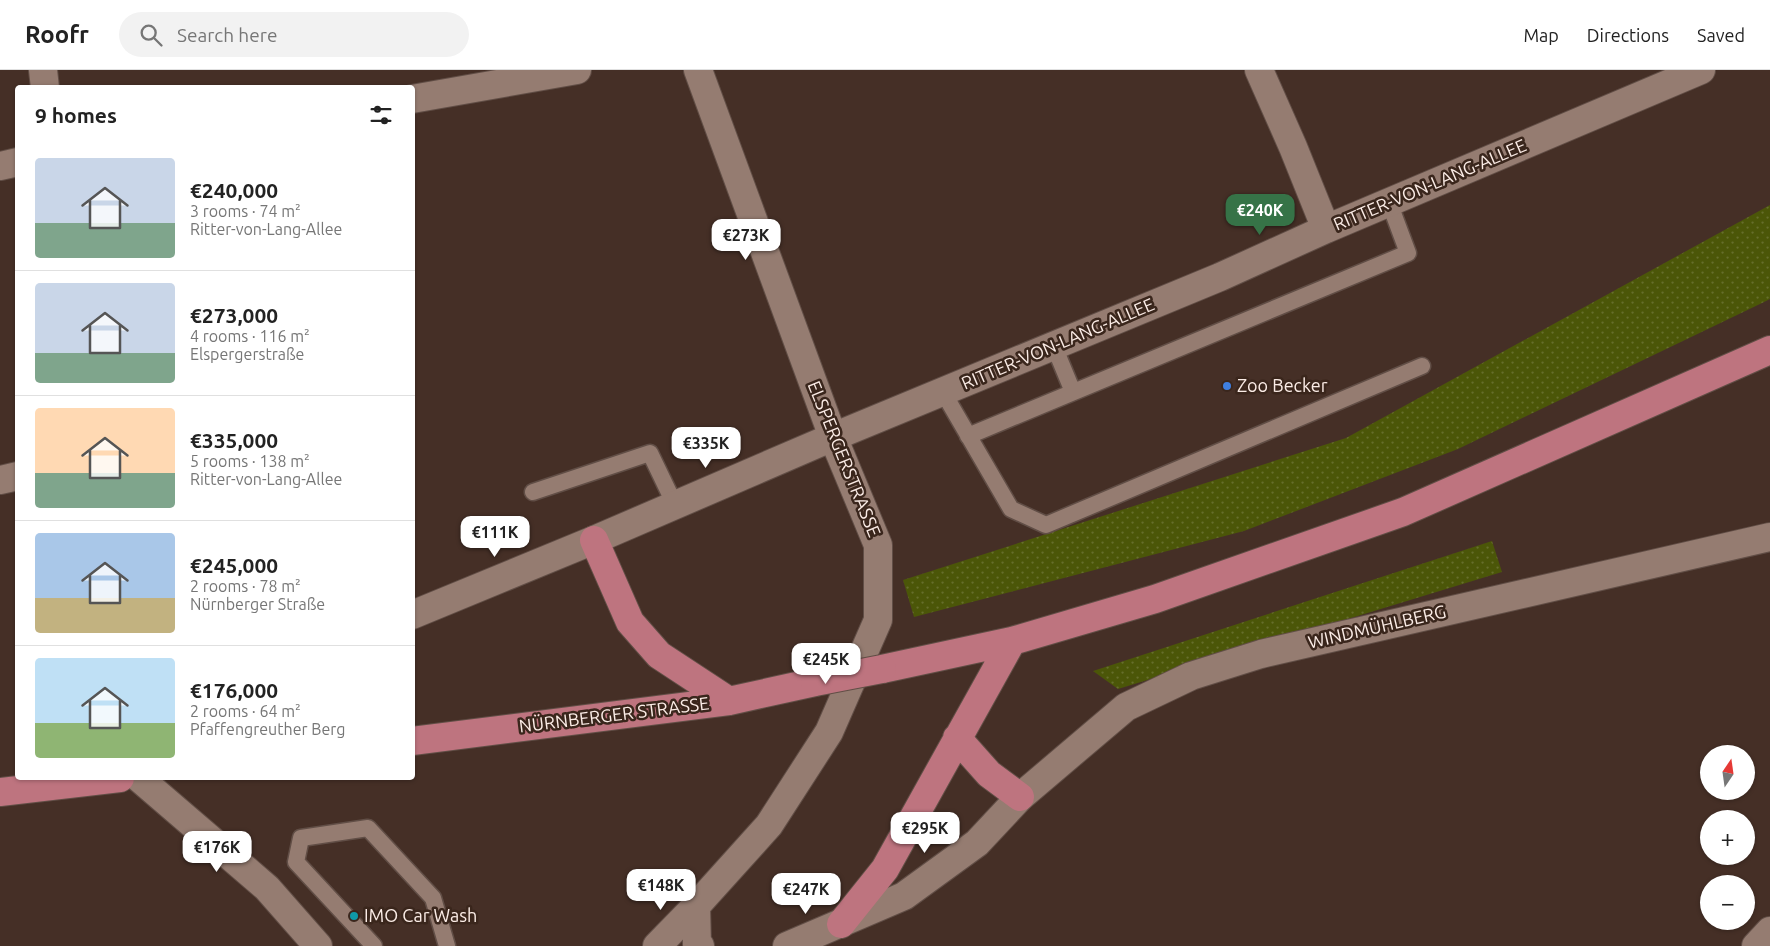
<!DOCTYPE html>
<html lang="en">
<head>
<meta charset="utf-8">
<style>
  :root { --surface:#fff; --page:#f2f2f2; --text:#222; --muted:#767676; --line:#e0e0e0; --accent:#367347 }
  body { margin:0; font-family:Ubuntu,sans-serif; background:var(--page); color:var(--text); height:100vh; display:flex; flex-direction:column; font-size:19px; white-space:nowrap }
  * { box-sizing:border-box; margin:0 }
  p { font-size:16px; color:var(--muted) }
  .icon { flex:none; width:28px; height:28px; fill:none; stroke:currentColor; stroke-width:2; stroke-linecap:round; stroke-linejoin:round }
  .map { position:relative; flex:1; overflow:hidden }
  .details { position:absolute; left:15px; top:15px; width:400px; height:695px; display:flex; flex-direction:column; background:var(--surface); border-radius:5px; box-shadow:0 1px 4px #0004 }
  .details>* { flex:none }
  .needle { width:32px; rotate:13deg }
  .controls { position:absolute; left:1700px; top:675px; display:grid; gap:10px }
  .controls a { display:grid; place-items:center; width:55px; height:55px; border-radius:50%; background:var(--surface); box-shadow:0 1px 4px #0004; font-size:25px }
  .price { position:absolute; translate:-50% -42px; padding:0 11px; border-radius:10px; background:#fff; color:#222; font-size:16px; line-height:32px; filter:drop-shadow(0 1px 2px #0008) }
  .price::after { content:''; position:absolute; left:50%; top:30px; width:15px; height:11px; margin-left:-8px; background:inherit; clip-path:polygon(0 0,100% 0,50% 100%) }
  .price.selected { background:var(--accent); color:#fff }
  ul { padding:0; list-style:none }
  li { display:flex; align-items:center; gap:15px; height:125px; padding:0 20px }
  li+li { border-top:1px solid var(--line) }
  li span { display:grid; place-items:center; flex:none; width:140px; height:100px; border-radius:5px; color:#555 }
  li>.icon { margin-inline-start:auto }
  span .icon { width:60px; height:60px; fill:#fffc; stroke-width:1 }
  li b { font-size:21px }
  h2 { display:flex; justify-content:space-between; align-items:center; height:60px; padding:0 20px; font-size:21px }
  header { display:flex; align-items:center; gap:30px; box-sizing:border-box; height:70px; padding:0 25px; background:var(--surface); border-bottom:1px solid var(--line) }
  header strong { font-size:24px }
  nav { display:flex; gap:28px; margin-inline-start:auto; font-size:18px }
  .search { width:350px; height:45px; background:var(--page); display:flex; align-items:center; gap:12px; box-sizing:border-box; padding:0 18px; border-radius:28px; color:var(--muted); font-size:19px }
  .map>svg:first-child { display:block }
</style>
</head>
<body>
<header>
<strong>Roofr</strong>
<div class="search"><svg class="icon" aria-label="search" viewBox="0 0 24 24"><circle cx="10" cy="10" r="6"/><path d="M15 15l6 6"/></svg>Search here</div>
<nav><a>Map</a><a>Directions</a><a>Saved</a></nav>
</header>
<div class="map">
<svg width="1770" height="876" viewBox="0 0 1770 876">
  <defs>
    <pattern id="grass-dots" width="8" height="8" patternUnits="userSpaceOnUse" patternTransform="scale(1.25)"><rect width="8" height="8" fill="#4b5608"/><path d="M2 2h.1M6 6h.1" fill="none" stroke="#666e2c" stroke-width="1.8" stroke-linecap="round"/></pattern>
  </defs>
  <rect width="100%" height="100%" fill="#452f26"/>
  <path fill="url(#grass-dots)" d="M1770 135V229L1760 234 1458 379 1244 461 914 547 903 510 1346 368Z
    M1492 471 1502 502 1118 619 1093 601Z"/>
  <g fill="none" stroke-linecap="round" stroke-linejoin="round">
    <defs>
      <path id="lane" d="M1054 276 1073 322
        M943 322 1011 439 1046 455 1422 296
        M968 366 1408 183 1389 132
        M533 422 650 383 675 435
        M374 876 296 792 301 768 368 758 433 828 447 876"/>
      <path id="street" d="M43 0 45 18
        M1259 0 1293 77 1326 159
        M412 29 577 0
        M0 96 18 92
        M0 410 18 406
        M412 545 594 470 833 367 1220 207 1326 159 1701 0
        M139 708 267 818 318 876
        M696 836 697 874 700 876
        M657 876 696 836 769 755 829 662 878 550V475L833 367 698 0
        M787 876 904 826 977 773 1020 727 1126 637 1191 606 1261 584 1770 467
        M1756 876 1770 861"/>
      <path id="primary" d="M594 470 630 552 659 585 729 631
        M882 599 1012 571 1155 529 1403 442 1770 280
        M957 668 989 704 1020 727
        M412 671 729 631 815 612
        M0 722 120 708
        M841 854 885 799 1012 571"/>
    </defs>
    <use href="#lane" stroke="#614e46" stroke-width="19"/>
    <use href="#street" stroke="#614e46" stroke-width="30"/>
    <use href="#primary" stroke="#614e46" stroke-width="30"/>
    <use href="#lane" stroke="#957c71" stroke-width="16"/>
    <use href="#street" stroke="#957c71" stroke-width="28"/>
    <use href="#primary" stroke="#be747f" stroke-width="28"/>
    <defs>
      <path id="primary-bridge" d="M815 612 882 599"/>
    </defs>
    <use href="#primary-bridge" stroke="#614e46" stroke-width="30" stroke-linecap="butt"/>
    <use href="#primary-bridge" stroke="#be747f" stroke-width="28"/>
  </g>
  <circle fill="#3f7fe0" stroke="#3a261c" stroke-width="2" cx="1227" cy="316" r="5"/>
  <circle fill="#0f9aa8" stroke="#3a261c" stroke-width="2" cx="354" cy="846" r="5"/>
  <g text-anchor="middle" stroke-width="5" stroke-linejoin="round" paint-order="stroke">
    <g font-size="18" fill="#fbece6" stroke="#3a261c">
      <text transform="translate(1430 115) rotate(-23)" y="6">RITTER-VON-LANG-ALLEE</text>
      <text transform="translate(1058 274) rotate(-23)" y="6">RITTER-VON-LANG-ALLEE</text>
      <text transform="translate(844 389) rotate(68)" y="6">ELSPERGERSTRASSE</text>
      <text transform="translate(1377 557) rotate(-13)" y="6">WINDMÜHLBERG</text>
      <text transform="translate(614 645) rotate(-7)" y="6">NÜRNBERGER STRASSE</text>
    </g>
    <g font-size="18" fill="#fbece6" stroke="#3a261c" text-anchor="start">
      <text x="1237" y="322">Zoo Becker</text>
      <text x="364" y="852">IMO Car Wash</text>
    </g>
  </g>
</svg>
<div class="controls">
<a><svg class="needle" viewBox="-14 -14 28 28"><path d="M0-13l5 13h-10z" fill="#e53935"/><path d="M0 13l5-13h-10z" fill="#767676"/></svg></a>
<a>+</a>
<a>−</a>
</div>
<b class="price selected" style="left:1260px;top:166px">€240K</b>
<b class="price" style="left:746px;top:191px">€273K</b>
<b class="price" style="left:706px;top:399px">€335K</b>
<b class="price" style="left:495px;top:488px">€111K</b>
<b class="price" style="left:826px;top:615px">€245K</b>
<b class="price" style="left:925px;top:784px">€295K</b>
<b class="price" style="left:217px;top:803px">€176K</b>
<b class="price" style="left:661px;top:841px">€148K</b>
<b class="price" style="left:806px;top:845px">€247K</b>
<section class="details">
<h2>9 homes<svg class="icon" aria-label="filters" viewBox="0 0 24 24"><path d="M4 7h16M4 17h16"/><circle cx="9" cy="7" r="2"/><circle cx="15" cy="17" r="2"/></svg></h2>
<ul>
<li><span style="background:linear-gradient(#c9d6e8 65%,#7fa58c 0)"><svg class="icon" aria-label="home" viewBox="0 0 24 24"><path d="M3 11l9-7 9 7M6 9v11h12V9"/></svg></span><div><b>€240,000</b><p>3 rooms · 74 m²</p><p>Ritter-von-Lang-Allee</p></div></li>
<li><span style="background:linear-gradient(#c9d6e8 70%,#7fa58c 0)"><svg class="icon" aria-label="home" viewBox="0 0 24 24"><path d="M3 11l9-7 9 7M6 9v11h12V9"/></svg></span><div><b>€273,000</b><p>4 rooms · 116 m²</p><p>Elspergerstraße</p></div></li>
<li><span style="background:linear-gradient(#ffd9b3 65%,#7fa58c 0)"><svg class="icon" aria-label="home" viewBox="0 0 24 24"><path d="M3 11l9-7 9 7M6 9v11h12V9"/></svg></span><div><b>€335,000</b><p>5 rooms · 138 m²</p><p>Ritter-von-Lang-Allee</p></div></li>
<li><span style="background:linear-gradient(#a9c7e8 65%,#c2b280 0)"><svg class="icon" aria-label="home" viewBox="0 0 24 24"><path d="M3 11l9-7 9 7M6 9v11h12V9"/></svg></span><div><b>€245,000</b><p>2 rooms · 78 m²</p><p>Nürnberger Straße</p></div></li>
<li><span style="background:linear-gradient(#bfe0f5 65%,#8fb573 0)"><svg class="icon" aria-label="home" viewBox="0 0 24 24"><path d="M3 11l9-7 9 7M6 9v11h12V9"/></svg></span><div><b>€176,000</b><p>2 rooms · 64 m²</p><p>Pfaffengreuther Berg</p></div></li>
</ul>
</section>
</div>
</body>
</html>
